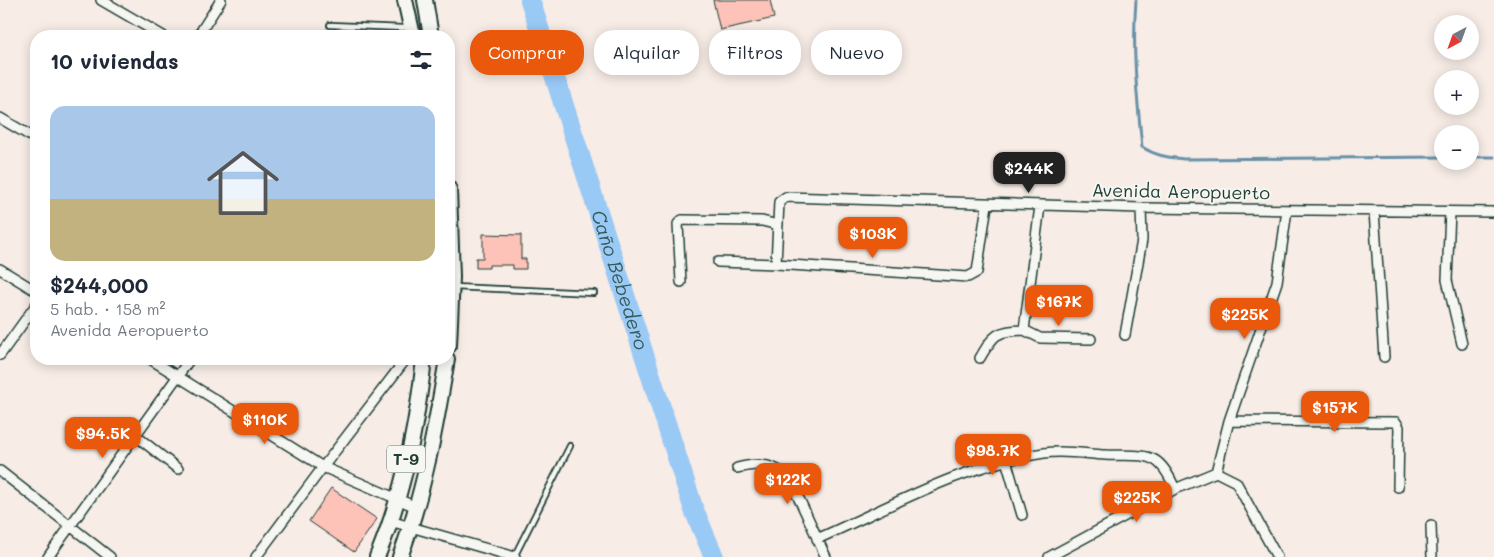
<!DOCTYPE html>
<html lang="es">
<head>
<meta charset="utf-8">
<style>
  :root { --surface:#fff; --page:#f2f2f3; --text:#1f2937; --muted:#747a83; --accent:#ea580c }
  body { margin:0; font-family:Mali,sans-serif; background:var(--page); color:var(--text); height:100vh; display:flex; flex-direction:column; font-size:19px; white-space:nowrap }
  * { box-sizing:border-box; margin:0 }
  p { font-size:16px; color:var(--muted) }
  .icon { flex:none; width:28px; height:28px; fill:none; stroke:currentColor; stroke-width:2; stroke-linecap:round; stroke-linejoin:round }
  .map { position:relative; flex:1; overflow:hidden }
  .side { position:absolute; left:30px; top:30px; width:425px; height:335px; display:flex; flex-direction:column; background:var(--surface); border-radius:20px; box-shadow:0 2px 12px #0003 }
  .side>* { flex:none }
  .top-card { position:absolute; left:470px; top:30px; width:475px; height:45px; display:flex; gap:10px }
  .needle { width:32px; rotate:221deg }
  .fabs { position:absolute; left:1434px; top:15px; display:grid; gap:10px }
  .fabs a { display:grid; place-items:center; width:45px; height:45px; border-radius:50%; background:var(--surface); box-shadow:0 2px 12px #0003; font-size:25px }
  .price { position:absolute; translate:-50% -42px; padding:0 11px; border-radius:10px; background:var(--accent); color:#fff; font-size:16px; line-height:32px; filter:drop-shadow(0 1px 2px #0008) }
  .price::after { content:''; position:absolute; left:50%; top:30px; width:15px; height:11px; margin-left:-8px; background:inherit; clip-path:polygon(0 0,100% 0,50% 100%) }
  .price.active { background:#222; color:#fff }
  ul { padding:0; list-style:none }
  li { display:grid; align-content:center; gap:10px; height:265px; padding:0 20px }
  li span { display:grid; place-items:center; height:155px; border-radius:15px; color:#555 }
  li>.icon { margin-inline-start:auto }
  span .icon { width:90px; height:90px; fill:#fffc; stroke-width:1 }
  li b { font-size:21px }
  h2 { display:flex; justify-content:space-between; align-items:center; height:60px; padding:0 20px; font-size:21px }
  .pill { padding:0 18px; border-radius:20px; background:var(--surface); box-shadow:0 2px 12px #0003; font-size:18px; line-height:45px }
  .pill.active { background:var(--accent); color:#fff }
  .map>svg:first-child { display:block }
</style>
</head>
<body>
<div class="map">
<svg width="1494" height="557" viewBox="0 0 1494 557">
  <rect width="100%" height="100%" fill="#f7ece6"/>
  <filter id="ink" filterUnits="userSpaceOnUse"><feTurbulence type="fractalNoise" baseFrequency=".02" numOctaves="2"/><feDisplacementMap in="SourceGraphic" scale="10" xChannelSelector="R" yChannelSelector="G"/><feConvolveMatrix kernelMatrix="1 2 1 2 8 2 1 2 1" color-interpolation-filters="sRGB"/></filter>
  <g filter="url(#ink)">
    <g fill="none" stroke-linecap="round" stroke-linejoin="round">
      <path stroke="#6891a8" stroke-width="3" d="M1136 0C1132 50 1137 97 1142 147 1156 156 1167 157 1184 159L1442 157
        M1470 157H1494"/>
      <path stroke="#99c9f5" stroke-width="20" id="s1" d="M530 0 694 510 714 557"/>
    </g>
    <path fill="#fdc2b8" stroke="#1f3d34" d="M713 0H770L774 18 720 30Z
      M483 234 521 235V259H526V269H513V265H489V268H476V258H483Z
      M331 488 377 519 354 552 309 521Z"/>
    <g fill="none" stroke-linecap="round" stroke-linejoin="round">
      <defs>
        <path id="service" d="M330 25 403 28
          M453 287 594 293
          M514 557 570 446"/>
        <path id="minor" d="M101 0 163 36
          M198 36 221 0
          M0 118 36 139
          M1374 211 1384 357
          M1450 212 1447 280 1462 344
          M718 262 776 264 968 277 977 272 987 205
          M776 264 779 202 786 197 1141 208 1494 212
          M0 269 36 291
          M681 282 678 224 682 220 762 221 778 225
          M1024 330 1040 338 1091 339
          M1125 335 1142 240 1141 208
          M0 355 36 305
          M980 358C994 334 996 331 1024 330L1040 206
          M150 359 323 467 416 507
          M1229 421 1396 422 1399 427 1398 487
          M135 435 178 469
          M1006 460 1022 515
          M737 468C753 464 769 462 784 474 794 482 818 542 826 557
          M0 471 110 557
          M1216 472 1229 421 1277 282 1287 210
          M1216 472 1236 482 1277 557
          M390 521 515 557
          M1431 525 1432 557
          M817 539C890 507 964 464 1044 453 1064 450 1086 454 1105 455 1145 457 1158 448 1175 489
          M48 557 190 359
          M256 557 323 467 406 359
          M1049 557 1175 489 1216 472"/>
        <path id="primary" d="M405 0 413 36
          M425 0 431 36
          M449 189 452 277 449 345
          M377 557C403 495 417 425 424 359
          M400 557C424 493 436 426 447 359"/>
      </defs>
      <use href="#service" stroke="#1f3d34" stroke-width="8"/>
      <use href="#minor" stroke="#1f3d34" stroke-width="12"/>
      <use href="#primary" stroke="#1f3d34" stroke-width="18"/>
      <use href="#service" stroke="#f6f6f2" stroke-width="4.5"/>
      <use href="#minor" stroke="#f6f6f2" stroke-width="9"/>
      <use href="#primary" stroke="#f6f6f2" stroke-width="14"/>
    </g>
  </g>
  <g text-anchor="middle" stroke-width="4" stroke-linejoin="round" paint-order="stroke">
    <rect fill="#f6f6f2" stroke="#60746d" stroke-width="1" x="387" y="445.5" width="38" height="27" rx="4"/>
    <g font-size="16" font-weight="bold" fill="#1f3d34">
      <text x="406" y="465">T-9</text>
    </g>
    <g font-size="18" fill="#1f3d34" stroke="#f6f6f2">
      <text transform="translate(1181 192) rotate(1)" y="6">Avenida Aeropuerto</text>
    </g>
    <g font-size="19" font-style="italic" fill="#37595b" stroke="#f6f6f2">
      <text dy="7" stroke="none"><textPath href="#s1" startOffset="294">Caño Bebedero</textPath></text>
    </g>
  </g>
</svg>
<div class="fabs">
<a><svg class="needle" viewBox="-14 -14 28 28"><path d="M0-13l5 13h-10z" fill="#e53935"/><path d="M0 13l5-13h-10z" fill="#747a83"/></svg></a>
<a>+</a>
<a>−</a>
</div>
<b class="price active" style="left:1029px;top:194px">$244K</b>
<b class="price" style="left:873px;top:259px">$103K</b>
<b class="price" style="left:1059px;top:327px">$167K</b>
<b class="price" style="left:1245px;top:340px">$225K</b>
<b class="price" style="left:1335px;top:433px">$157K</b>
<b class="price" style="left:265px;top:445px">$110K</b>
<b class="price" style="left:103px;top:459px">$94.5K</b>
<b class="price" style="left:993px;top:476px">$98.7K</b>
<b class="price" style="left:788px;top:505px">$122K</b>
<b class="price" style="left:1137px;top:523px">$225K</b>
<div class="top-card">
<a class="pill active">Comprar</a>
<a class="pill">Alquilar</a>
<a class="pill">Filtros</a>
<a class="pill">Nuevo</a>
</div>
<section class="side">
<h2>10 viviendas<svg class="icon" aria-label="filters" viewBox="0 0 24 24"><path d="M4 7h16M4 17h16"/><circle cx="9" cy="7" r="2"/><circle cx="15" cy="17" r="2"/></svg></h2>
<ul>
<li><span style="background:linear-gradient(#a9c7e8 60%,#c2b280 0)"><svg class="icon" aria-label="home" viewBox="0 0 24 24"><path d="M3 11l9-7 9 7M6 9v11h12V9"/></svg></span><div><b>$244,000</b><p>5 hab. · 158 m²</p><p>Avenida Aeropuerto</p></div></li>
</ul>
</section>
</div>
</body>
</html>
